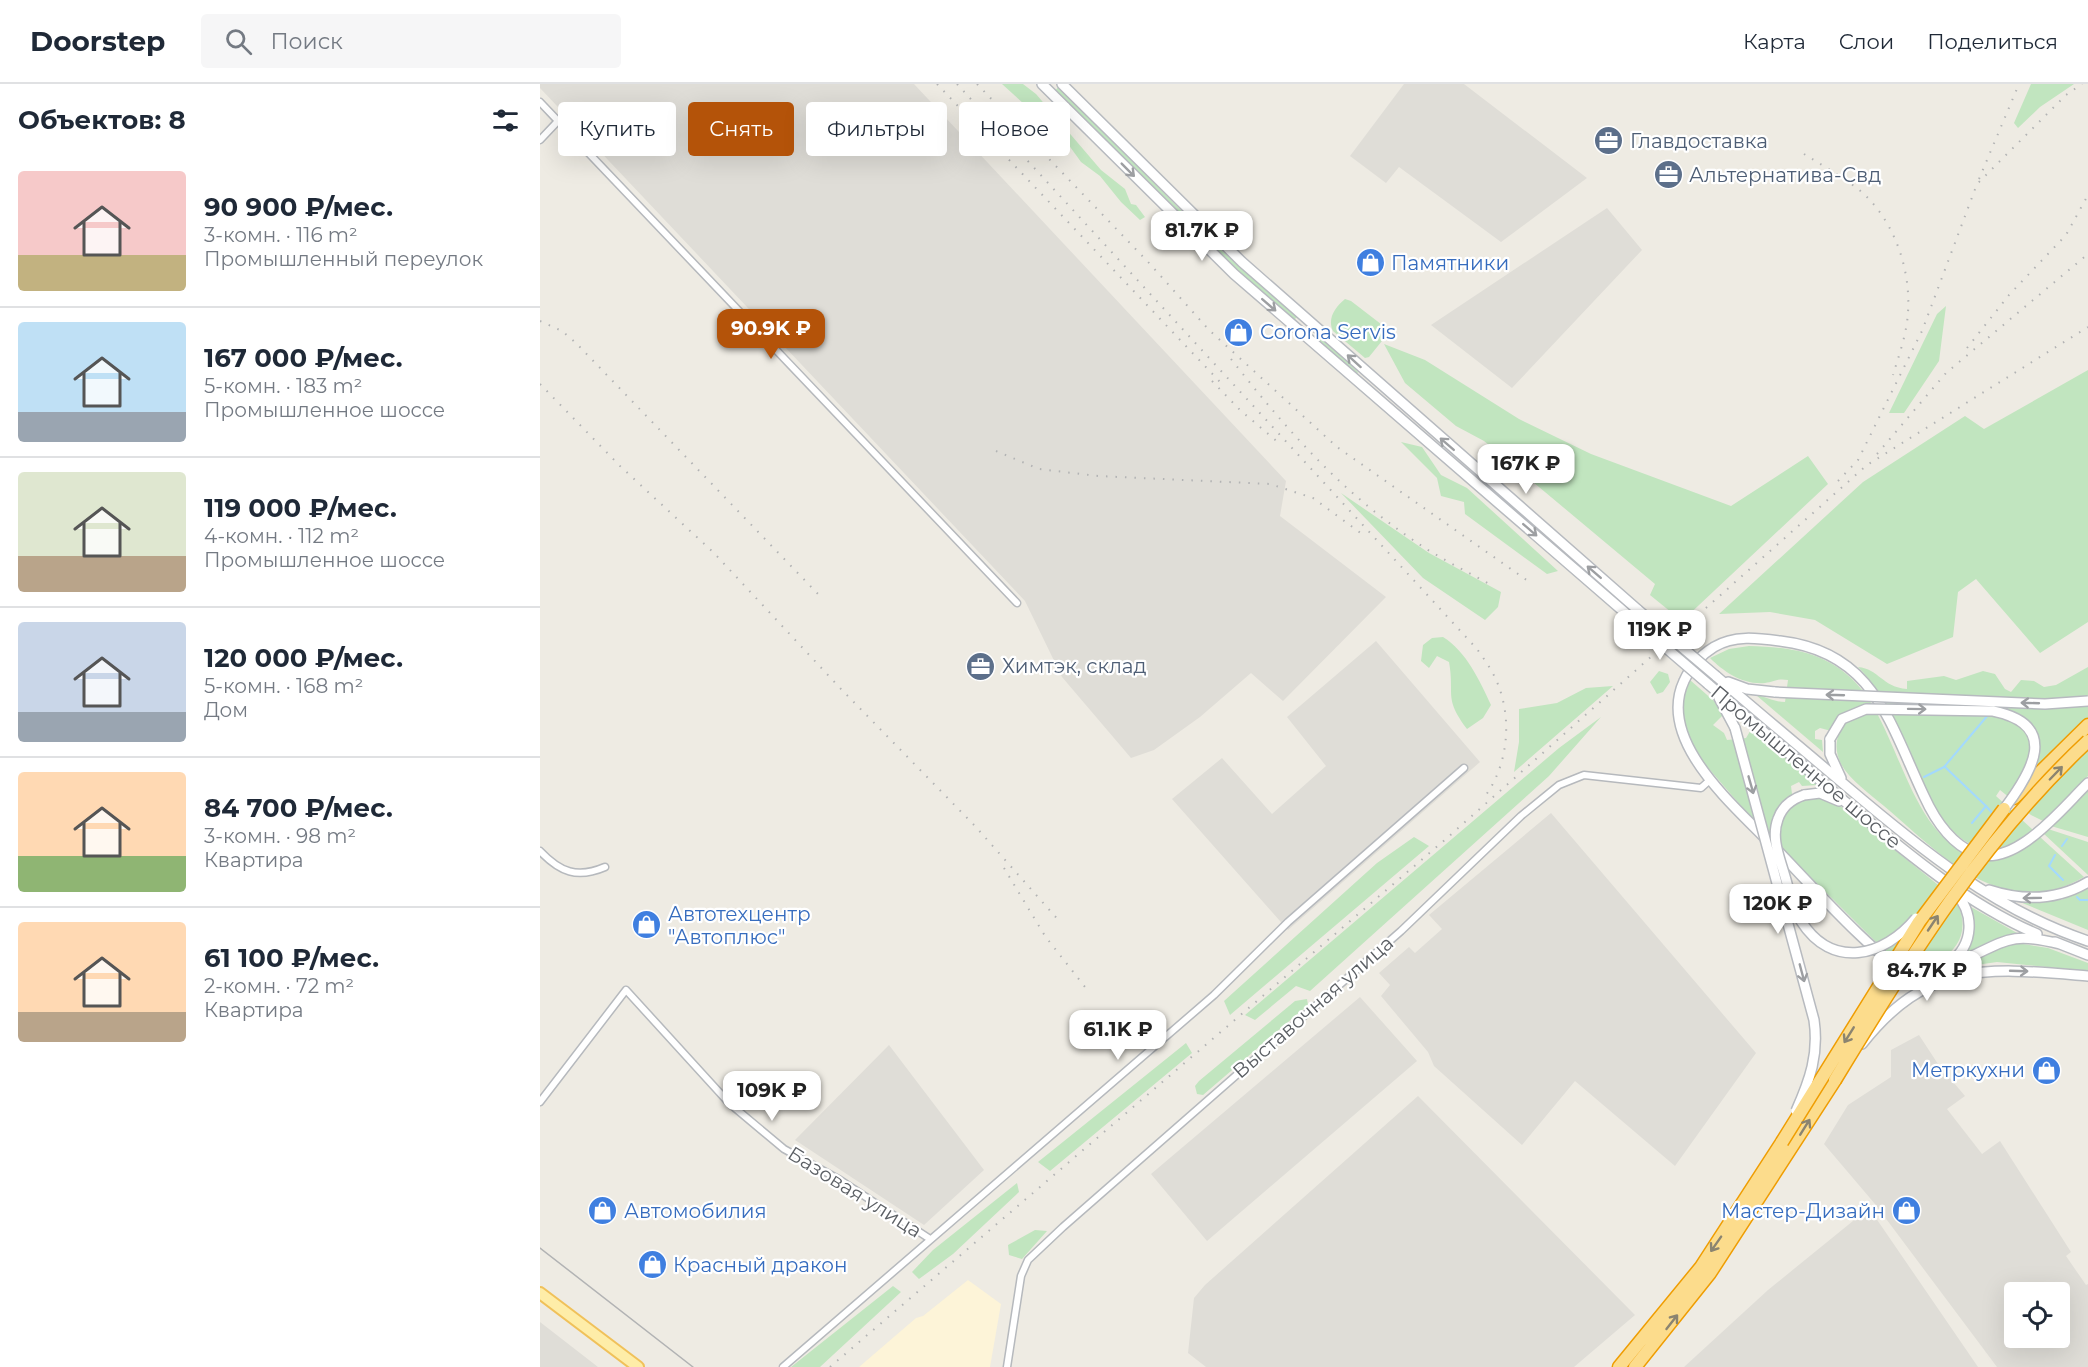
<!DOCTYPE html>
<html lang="ru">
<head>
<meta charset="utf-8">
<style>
  :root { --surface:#fff; --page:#f6f6f7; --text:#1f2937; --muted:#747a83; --line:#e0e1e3; --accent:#b45309 }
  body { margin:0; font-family:Montserrat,sans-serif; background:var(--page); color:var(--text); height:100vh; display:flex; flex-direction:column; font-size:22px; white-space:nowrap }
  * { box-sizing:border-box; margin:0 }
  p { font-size:20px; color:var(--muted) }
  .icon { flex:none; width:33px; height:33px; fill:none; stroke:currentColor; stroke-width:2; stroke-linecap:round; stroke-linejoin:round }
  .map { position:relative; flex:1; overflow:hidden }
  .details { display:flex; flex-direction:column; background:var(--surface); width:540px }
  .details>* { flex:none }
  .hud { position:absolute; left:18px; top:18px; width:570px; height:54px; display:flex; gap:12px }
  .tools { position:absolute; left:1464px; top:1198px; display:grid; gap:12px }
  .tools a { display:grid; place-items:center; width:66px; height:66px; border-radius:6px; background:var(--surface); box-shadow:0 6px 24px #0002; font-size:30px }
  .price { position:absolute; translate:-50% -51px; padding:0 14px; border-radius:12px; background:#fff; color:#222; font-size:20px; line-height:39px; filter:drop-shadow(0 2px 3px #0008) }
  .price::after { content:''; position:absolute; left:50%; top:36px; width:18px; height:14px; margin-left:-9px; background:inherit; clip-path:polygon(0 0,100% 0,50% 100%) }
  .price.current { background:var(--accent); color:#fff }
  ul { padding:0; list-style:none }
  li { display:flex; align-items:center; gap:18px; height:150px; padding:0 18px }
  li+li { border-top:2px solid var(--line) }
  li span { display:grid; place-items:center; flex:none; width:168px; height:120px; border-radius:6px; color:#555 }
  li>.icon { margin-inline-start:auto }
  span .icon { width:72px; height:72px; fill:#fffc; stroke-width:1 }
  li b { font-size:26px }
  h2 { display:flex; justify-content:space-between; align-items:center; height:72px; padding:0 18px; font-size:26px }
  .pill { padding:0 21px; border-radius:6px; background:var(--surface); box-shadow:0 6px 24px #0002; font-size:21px; line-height:54px }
  .pill.current { background:var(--accent); color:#fff }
  header { display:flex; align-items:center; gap:36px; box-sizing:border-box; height:84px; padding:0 30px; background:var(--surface); border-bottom:2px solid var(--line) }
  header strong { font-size:28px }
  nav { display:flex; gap:33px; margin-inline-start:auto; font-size:21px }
  .search { width:420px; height:54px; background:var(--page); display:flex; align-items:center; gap:15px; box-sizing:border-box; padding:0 21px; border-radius:6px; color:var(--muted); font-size:22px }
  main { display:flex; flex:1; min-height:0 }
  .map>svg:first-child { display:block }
</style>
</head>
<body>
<header>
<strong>Doorstep</strong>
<div class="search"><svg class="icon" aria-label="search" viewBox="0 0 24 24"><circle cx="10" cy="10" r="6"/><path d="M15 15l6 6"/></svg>Поиск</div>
<nav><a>Карта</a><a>Слои</a><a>Поделиться</a></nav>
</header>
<main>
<section class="details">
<h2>Объектов: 8<svg class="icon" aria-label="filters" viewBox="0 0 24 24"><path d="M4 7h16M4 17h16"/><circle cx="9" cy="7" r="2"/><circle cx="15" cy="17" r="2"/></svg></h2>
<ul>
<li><span style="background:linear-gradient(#f6c9c9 70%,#c2b280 0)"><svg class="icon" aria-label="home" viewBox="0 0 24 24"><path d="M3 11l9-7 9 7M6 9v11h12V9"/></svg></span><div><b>90 900 ₽/мес.</b><p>3-комн. · 116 m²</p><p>Промышленный переулок</p></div></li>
<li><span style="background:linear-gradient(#bfe0f5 75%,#9aa5b1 0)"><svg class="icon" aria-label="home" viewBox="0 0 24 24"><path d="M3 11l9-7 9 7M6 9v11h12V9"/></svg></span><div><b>167 000 ₽/мес.</b><p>5-комн. · 183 m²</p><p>Промышленное шоссе</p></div></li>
<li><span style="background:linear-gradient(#dfe7d0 70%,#b9a48a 0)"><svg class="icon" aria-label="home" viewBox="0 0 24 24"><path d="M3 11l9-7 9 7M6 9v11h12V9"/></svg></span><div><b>119 000 ₽/мес.</b><p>4-комн. · 112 m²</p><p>Промышленное шоссе</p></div></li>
<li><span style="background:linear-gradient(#c9d6e8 75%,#9aa5b1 0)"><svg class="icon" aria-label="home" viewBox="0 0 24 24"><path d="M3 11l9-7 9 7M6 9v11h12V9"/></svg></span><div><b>120 000 ₽/мес.</b><p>5-комн. · 168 m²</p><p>Дом</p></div></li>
<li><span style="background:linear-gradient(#ffd9b3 70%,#8fb573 0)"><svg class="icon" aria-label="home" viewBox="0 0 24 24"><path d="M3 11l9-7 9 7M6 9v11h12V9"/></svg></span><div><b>84 700 ₽/мес.</b><p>3-комн. · 98 m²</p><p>Квартира</p></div></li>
<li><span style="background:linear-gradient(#ffd9b3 75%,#b9a48a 0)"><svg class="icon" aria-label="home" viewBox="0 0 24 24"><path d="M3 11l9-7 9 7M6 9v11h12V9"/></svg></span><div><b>61 100 ₽/мес.</b><p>2-комн. · 72 m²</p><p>Квартира</p></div></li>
</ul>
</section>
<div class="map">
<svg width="1548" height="1283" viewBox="0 0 1548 1283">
  <rect width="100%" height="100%" fill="#eeebe3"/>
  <path fill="#fdf4d8" d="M428 1196 461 1220 450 1283H319L376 1234 383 1232Z"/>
  <path fill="#dfddd7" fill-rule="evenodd" d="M0 0H374L746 397 740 432 846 513 743 617 711 589 660 633 614 666 591 674 522 593 485 517 0 4Z
    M864 0H924L1047 94 961 158 859 83 846 99 810 72Z
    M1067 124 1102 166 972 304 891 241Z
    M836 557 940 678 748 846 632 715 682 674 732 730 786 682 747 633Z
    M1011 729 1216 969 1135 1082 1035 997 982 1061 894 982 888 968 841 912 850 901 839 889 869 863 875 869 902 845 889 831Z
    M820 913 877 977 667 1157 611 1090Z
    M1379 951 1398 980 1425 1012 1407 1025 1442 1070 1460 1057 1531 1168 1526 1172 1546 1201 1548 1200V1283H1457L1335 1120 1284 1060 1308 1021 1351 993V966ZM1474 1209H1520V1254H1474Z
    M349 961 444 1086 384 1141 255 1056Z
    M878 1012 1095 1231 1034 1283H666L648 1269 654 1214 665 1201Z
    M1329 1124 1438 1283H1144L1228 1206Z
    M0 1238 58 1283H0Z"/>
  <path fill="#c1e5bf" d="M462 0H483L496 10 561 86 585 105 591 120 596 121 605 133 600 136 581 118 560 92 541 78 528 60Z
    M1491 0H1534L1500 23 1478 44 1474 39Z
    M519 2 672 158 757 233 753 237 699 189 515 7Z
    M805 215 811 217 850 247 829 273 825 274 793 247C787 235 795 223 805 215Z
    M1406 222 1399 277 1364 329H1349L1397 230Z
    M777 249 818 288 817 290 773 253Z
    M844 260 885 276 979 335 1051 370 1191 422 1268 372 1288 400 1142 537 1110 511 1115 500 944 357 916 342 865 299Z
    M1548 286V538L1500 569 1436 495 1418 508 1413 553 1347 580 1275 536 1230 528 1179 530 1323 398 1425 332 1444 345Z
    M861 358 882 363 901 391 927 404 1018 487 1007 490 925 430 924 418 901 412 897 394Z
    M801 409 889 469 961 508 958 523 945 536 883 494Z
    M903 553C926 567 940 597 951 621L943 634 927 645C903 613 915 611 909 578L897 572 889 584 881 577 883 561 892 554Z
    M1209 562C1248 563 1282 567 1311 594 1360 639 1366 750 1433 771 1461 779 1478 770 1500 753L1544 793C1520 807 1492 813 1465 805 1418 793 1380 752 1344 722 1330 710 1310 696 1301 680 1296 669 1295 661 1299 649L1280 644 1275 647V655L1282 656 1283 668 1216 611C1227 613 1234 618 1245 618L1248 596C1237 594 1234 598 1225 599 1203 601 1184 588 1170 574L1189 565Z
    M1318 583C1339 585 1342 603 1367 605V597L1404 592 1416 596 1443 587 1455 590 1465 605 1471 608 1481 596 1494 597 1504 603 1516 601 1548 583V692L1503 737 1491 731 1460 706 1456 712 1493 746C1480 759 1465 766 1448 765 1396 760 1373 675 1354 636 1344 617 1333 598 1318 583Z
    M1119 587 1128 590 1130 598 1123 608 1117 610 1110 598Z
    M1150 596 1174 617 1183 631 1173 641 1184 649 1187 656 1206 654 1212 644 1278 701 1262 702 1259 698 1251 702 1252 710 1260 719 1272 712 1293 716 1413 813C1430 837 1424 863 1398 877 1391 881 1384 885 1376 884 1365 883 1356 875 1347 869L1213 736 1158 672 1146 654 1141 622Z
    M1073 602 974 688 979 658V625L1017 619 1046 604Z
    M1061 633 1009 692 770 907 756 902 715 936 705 931 1019 664Z
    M1548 707V753L1511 742Z
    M1508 745 1548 758V791L1503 749Z
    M874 753 889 762 690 931 684 917 837 779Z
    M1548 805V846L1480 818 1521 816Z
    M1431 823 1477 849 1448 858 1421 874C1433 858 1437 842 1431 823Z
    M1477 859 1508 864 1548 879V887L1457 878 1415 884 1463 862Z
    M767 915 768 921 663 1011 657 1010 655 1002 659 997 755 917Z
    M646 959 652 969 510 1087 498 1078Z
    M477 1099 479 1108 413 1170 379 1195 372 1188 393 1166Z
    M495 1146 507 1147 482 1175 469 1171 468 1161Z
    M353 1202 361 1208 280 1283H251Z"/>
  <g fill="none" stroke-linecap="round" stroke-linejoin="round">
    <path stroke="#a3d9fe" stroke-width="2" d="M1405 683 1446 722 1432 739
      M1384 693 1404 683 1448 631
      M1446 722 1454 731
      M1522 762 1527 755
      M1515 771 1509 782 1523 796
      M1537 813 1540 816H1548"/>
    <defs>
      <path id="street" d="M0 18 477 519
        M0 56 18 37
        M0 767C20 788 37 795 65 783
        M0 1018 86 906 189 1019 244 1065 300 1096 390 1155
        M243 1283 674 911 748 838 924 684
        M467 1283 481 1192 488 1176 523 1143 861 847 981 732 1019 701 1044 691 1161 704 1171 695"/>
      <path id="secondary" d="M502 0 694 190 1090 533
        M522 0 702 178 1098 526
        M1176 592C1219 629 1262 665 1305 701 1379 764 1455 826 1548 857
        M1188 598 1207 605 1235 608
        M1168 600C1213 639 1258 677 1303 716 1363 766 1425 819 1497 850
        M1179 614 1195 644
        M1290 655V670L1301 694
        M1264 711 1280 709 1299 717
        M1226 755C1189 717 1117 655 1144 597 1150 583 1161 571 1174 563 1194 551 1217 554 1240 557 1334 568 1349 638 1384 712 1394 734 1410 759 1434 769 1475 785 1522 724 1548 699
        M1236 765C1259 788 1343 882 1369 889 1386 893 1411 883 1426 875 1468 855 1473 848 1520 860
        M1449 806C1483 817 1516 817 1548 798
        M1515 858 1548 871
        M1410 879C1434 860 1435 830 1415 808
        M1322 960C1389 875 1450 884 1548 892"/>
      <path id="primary" d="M0 1209 98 1283"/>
      <path id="highway" d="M1474 714 1548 641
        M1079 1283 1161 1183 1242 1058
        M1095 1283 1170 1189 1295 996"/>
    </defs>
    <use href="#street" stroke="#b6b9bd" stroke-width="9"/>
    <use href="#secondary" stroke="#b7babf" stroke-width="12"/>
    <use href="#primary" stroke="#f0c15a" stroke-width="14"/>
    <use href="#highway" stroke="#ef9d02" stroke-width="15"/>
    <use href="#street" stroke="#fff" stroke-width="6"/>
    <use href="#secondary" stroke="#fff" stroke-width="9"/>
    <use href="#primary" stroke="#feeda8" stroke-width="10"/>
    <use href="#highway" stroke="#fcdc8c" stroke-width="12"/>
    <path stroke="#b2b3b4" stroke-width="1.5" d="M0 1164 153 1283"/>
    <path stroke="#b2b3b4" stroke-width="2" stroke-dasharray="1.5 8" stroke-linecap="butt" d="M397 0 681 299
      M417 0 937 565C944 575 952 586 957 598 973 636 968 683 943 715
      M437 0 610 180 669 246 797 363 988 497
      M1264 70C1282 81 1301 92 1318 105 1353 133 1371 184 1368 228 1367 249 1359 271 1353 291
      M1439 95 1479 0
      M0 237 22 247 36 259 278 510
      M1427 264 1469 211 1526 151 1548 111
      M691 275C746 345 801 408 876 458 899 474 926 487 951 501
      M672 297 700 326 740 360
      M0 300 80 382 174 469 301 605 435 742 521 839
      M456 367 499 385 558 392 730 400 773 414 822 450
      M1337 370 1406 289 1548 170
      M1298 397 1318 376 1382 247 1437 100 1526 11 1542 0
      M464 784 505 852 545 903
      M290 1283 907 754 1327 381 1548 243"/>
    <defs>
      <path id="secondary-bridge" d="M1098 526 1176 592
        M1090 533 1168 600
        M1235 608 1505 620 1548 617
        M1195 644 1274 936C1279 970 1270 996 1256 1027
        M1290 655 1302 635 1326 625 1453 627C1521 641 1492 688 1464 725
        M1264 711C1252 715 1242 723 1238 735 1231 753 1239 772 1244 789 1249 805 1252 823 1261 837 1292 886 1344 873 1376 834"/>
      <path id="highway-bridge" d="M1295 996C1369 874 1443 755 1548 657
        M1242 1058 1379 838 1464 725"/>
    </defs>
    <use href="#secondary-bridge" stroke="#b7babf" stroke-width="12" stroke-linecap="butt"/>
    <use href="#highway-bridge" stroke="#ef9d02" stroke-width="15" stroke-linecap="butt"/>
    <use href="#secondary-bridge" stroke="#fff" stroke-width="9"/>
    <use href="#highway-bridge" stroke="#fcdc8c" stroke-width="12"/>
  </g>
  <defs><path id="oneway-shaft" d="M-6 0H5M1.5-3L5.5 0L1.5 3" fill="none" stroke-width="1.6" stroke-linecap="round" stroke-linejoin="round" transform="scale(1.5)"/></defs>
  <g stroke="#9d9fa2">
    <use href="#oneway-shaft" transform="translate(588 86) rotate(45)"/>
    <use href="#oneway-shaft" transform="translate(729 221) rotate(41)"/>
    <use href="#oneway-shaft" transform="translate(814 277) rotate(-138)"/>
    <use href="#oneway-shaft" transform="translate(907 360) rotate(-139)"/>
    <use href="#oneway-shaft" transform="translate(990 446) rotate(41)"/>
    <use href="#oneway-shaft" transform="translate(1054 488) rotate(-139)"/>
    <use href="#oneway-shaft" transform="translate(1295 611) rotate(-178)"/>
    <use href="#oneway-shaft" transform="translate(1490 619) rotate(-178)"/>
    <use href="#oneway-shaft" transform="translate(1377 625) rotate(1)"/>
    <use href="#oneway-shaft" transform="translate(1211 701) rotate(74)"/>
    <use href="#oneway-shaft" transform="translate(1492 814) rotate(179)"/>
    <use href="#oneway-shaft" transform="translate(1479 887) rotate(2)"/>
    <use href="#oneway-shaft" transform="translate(1262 889) rotate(75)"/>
  </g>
  <g stroke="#8b8470">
    <use href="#oneway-shaft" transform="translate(1516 689) rotate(-46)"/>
    <use href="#oneway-shaft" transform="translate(1393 839) rotate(-56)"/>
    <use href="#oneway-shaft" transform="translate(1309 951) rotate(122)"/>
    <use href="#oneway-shaft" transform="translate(1265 1043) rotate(-58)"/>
    <use href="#oneway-shaft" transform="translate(1176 1160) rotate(125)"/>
    <use href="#oneway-shaft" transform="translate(1132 1238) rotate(-52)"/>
  </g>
  <defs>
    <symbol id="office-disc" viewBox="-11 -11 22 22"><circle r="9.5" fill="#5c6f8a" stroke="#fff"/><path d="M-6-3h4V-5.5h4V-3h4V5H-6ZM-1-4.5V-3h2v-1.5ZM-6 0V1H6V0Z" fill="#fff"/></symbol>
    <symbol id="shop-disc" viewBox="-11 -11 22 22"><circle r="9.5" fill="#3f7fe0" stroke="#fff"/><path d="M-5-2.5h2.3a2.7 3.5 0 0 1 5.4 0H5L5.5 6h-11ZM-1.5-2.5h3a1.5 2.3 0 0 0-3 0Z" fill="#fff"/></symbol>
  </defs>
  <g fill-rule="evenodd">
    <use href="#office-disc" x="1052" y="40" width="33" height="33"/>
    <use href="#office-disc" x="1112" y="74" width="33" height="33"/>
    <use href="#shop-disc" x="814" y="162" width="33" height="33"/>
    <use href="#shop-disc" x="682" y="232" width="33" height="33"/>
    <use href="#office-disc" x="424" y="566" width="33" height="33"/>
    <use href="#shop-disc" x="90" y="824" width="33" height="33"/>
    <use href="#shop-disc" x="1490" y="970" width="33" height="33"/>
    <use href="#shop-disc" x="46" y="1110" width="33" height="33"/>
    <use href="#shop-disc" x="1350" y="1110" width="33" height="33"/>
    <use href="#shop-disc" x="96" y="1164" width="33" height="33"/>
  </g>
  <g text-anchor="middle" stroke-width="4.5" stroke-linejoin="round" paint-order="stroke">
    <g font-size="20" fill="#4e5e75" stroke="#fff" text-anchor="start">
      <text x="1090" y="64">Главдоставка</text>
      <text x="1149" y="98">Альтернатива-Свд</text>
      <text x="462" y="589">Химтэк, склад</text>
    </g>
    <g font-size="20" fill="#366cbe" stroke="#fff" text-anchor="start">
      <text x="851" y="186">Памятники</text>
      <text x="720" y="255">Corona Servis</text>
      <text x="128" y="837">Автотехцентр<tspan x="128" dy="23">"Автоплюс"</tspan></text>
      <text x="1485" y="993" text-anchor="end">Метркухни</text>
      <text x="84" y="1134">Автомобилия</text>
      <text x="1345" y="1134" text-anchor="end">Мастер-Дизайн</text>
      <text x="133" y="1188">Красный дракон</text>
    </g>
    <g font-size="20" fill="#5b5f64" stroke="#fff">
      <text transform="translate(1266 683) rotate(40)" y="7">Промышленное шоссе</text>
      <text transform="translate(773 923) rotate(-41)" y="7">Выставочная улица</text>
      <text transform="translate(315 1108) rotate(32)" y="7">Базовая улица</text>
    </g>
  </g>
</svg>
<div class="tools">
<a><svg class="icon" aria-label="locate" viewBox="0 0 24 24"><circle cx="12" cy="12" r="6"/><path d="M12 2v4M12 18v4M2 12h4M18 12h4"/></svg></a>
</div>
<b class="price" style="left:662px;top:178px">81.7K ₽</b>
<b class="price current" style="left:231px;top:276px">90.9K ₽</b>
<b class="price" style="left:986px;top:411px">167K ₽</b>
<b class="price" style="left:1120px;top:577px">119K ₽</b>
<b class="price" style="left:1238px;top:851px">120K ₽</b>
<b class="price" style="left:1387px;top:918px">84.7K ₽</b>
<b class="price" style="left:578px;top:977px">61.1K ₽</b>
<b class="price" style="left:232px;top:1038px">109K ₽</b>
<div class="hud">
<a class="pill">Купить</a>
<a class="pill current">Снять</a>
<a class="pill">Фильтры</a>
<a class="pill">Новое</a>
</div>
</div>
</main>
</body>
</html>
